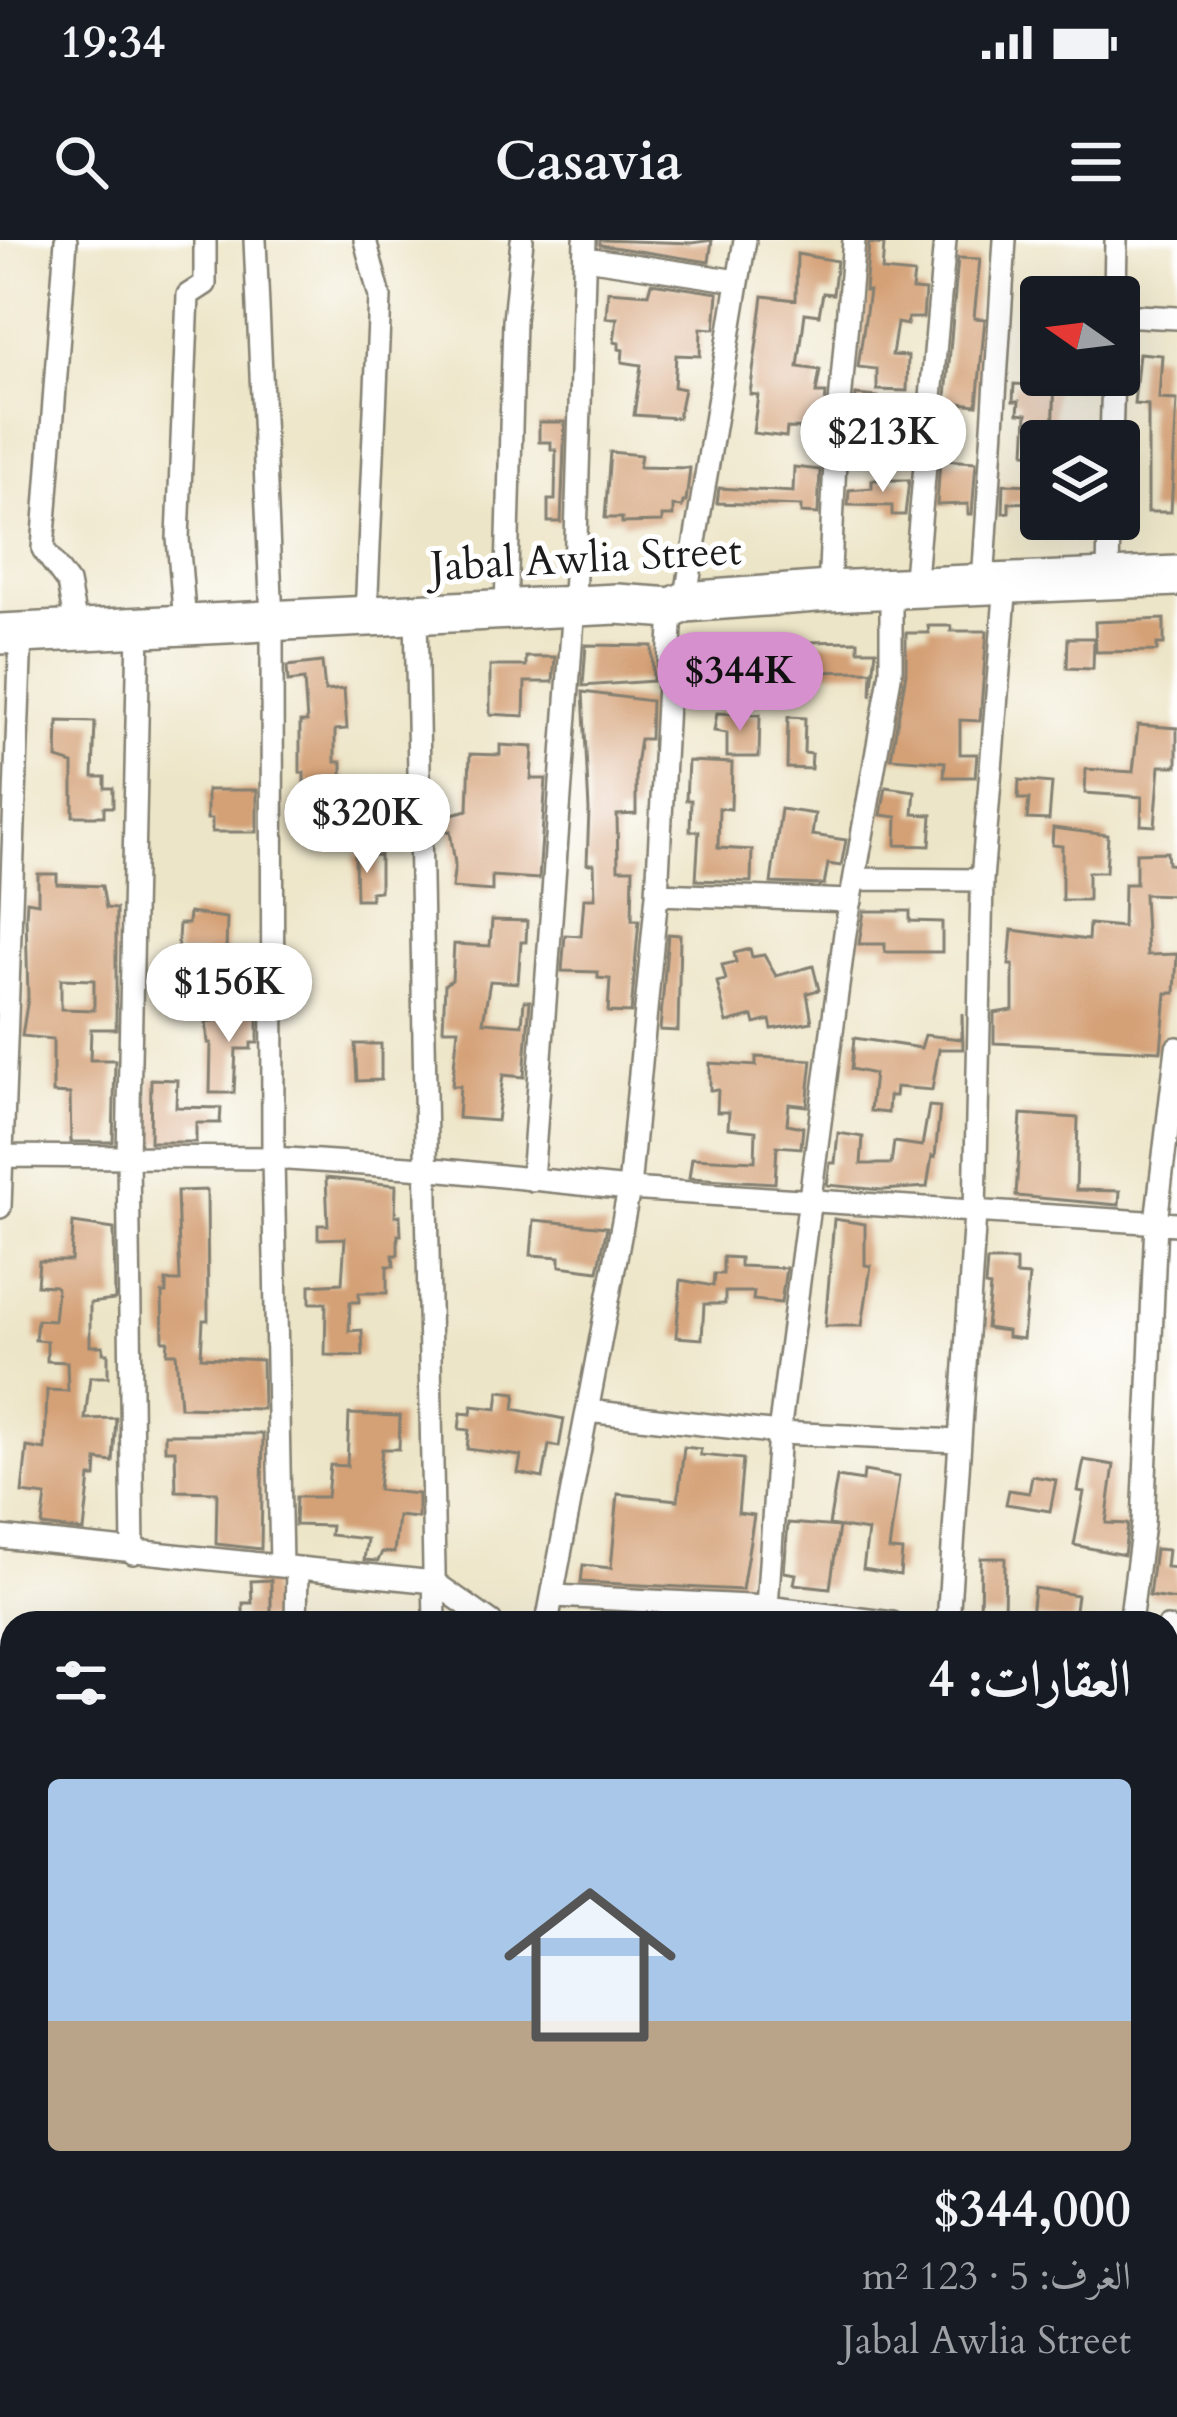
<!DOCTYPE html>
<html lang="ar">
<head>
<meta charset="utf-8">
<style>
  :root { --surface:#171b24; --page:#20242c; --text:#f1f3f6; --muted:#9ea1a6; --line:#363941; --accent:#d690ce }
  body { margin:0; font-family:Cardo,Amiri,serif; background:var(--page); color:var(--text); direction:rtl; height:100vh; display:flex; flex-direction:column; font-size:45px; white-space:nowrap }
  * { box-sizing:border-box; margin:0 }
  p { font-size:39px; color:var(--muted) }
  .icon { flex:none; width:66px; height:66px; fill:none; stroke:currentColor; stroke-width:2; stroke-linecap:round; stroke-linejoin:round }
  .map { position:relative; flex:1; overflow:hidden; direction:ltr }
  .details { position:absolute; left:0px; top:1371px; width:1179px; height:807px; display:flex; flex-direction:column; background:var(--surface); border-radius:36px 36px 0 0; box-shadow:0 12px 48px #0002; direction:rtl }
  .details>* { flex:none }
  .needle { width:78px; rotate:284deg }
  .buttons { position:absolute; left:1020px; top:36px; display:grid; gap:24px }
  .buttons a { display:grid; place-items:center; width:120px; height:120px; border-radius:12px; background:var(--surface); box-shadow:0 12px 48px #0002; font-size:60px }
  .price { position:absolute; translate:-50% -102px; padding:0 27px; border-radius:42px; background:#fff; color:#222; font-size:39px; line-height:78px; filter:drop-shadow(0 3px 6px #0008) }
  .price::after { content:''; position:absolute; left:50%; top:72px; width:36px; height:27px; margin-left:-18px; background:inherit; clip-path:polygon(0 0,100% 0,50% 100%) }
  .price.on { background:var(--accent); color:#111 }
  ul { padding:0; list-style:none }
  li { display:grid; align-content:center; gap:24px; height:636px; padding:0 48px }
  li+li { border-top:3px solid var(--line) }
  li span { display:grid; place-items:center; height:372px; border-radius:12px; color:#555 }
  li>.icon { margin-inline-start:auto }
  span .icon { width:216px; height:216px; fill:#fffc; stroke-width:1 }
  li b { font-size:51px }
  h2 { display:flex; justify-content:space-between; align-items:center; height:144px; padding:0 48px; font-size:51px }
  .status { display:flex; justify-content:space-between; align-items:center; height:84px; padding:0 60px; background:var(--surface); direction:ltr }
  .status svg { height:33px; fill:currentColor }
  header { display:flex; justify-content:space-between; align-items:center; height:156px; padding:0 48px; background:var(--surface); font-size:54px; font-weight:600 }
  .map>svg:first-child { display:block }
</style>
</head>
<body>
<div class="status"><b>19:34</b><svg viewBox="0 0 49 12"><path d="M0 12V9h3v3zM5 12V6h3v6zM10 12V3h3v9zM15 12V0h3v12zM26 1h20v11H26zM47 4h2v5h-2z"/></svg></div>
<header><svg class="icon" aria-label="menu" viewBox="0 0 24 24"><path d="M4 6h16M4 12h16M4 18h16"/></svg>Casavia<svg class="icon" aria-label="search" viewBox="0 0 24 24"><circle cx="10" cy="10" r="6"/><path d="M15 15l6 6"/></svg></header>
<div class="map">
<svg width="1177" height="2177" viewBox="0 0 1177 2177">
  <rect width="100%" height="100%" fill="#fff"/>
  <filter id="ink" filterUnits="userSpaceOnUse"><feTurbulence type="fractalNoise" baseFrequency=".00833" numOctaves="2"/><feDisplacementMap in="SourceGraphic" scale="24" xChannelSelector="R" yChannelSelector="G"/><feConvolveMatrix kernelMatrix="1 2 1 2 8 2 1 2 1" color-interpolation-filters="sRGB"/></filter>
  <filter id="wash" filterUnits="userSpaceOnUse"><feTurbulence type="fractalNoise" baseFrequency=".004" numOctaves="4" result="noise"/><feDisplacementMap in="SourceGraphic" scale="48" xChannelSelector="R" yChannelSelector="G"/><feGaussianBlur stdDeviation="2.7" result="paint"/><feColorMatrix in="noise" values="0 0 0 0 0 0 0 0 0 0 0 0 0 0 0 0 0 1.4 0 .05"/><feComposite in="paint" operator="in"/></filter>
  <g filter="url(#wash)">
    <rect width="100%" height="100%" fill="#ede5c7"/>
    <g id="blocks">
      <path fill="#d4a076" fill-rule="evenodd" d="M600 0 692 3 712 0 709 22 600 5Z
        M869 3 884 5 882 31 914 34 912 50 925 51 923 78H908L907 85 897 83 892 115 908 116 907 151 877 150V129L858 127 869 51H865Z
        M797 14 837 21 833 54 823 53 819 75 805 73 798 127 820 130 816 153H826L823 189 787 188 786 197 753 193 758 155 750 154 763 56 796 60Z
        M958 18 980 19 974 78 985 79 977 165 959 163V170L945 169Z
        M651 43 718 53 715 89 701 88 700 116 676 115 674 147 684 149 678 178 634 175 641 125 622 122 623 110 619 109V103L614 102 617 78H606L608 51 648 54Z
        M1139 113 1162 115 1159 159 1177 160 1171 272H1148V165L1134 164Z
        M1032 135H1055L1053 201H1041V214L1025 213 1027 174 1018 173 1019 161H1013L1014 144 1033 145Z
        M856 155 878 157 875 193 853 192Z
        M539 182H565L561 282H548V260H555L556 210H551V202H539Z
        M610 212 641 215 639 227 690 228 686 262H683L682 267 673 266V276H662V282L622 283V278H605Z
        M940 220 976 222 972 274H968V264L937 265Z
        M794 227 820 230 818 274 801 273V266L717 263 719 248 793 252Z
        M872 240H909L905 275H892V266L848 265 849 250 872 248Z
        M1004 244 1041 245V262L1009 263V272L1003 273Z
        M1164 379V404H1157V411L1096 412 1095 382Z
        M928 386H951V391H987L980 481 960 480V514H977L975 537H944L945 522 891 518 906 433V393H929Z
        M1068 398H1094L1093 429 1067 428Z
        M858 401V410H876L871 456 872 431 735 433 734 453 709 454 711 438 683 439 685 408 740 407V414L774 415 807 413 806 402Z
        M586 405 652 406 653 441 583 446Z
        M526 417H555L553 442H525L524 476 490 474V426H526Z
        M322 422 325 451 344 449 347 489 335 490V522H342V555L312 556V543H304V533H300V482H307L304 440 288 442 287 426Z
        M583 452 651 461 650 499H640L636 525V574L617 575 618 629H633L632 680H639L631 773 608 772 610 739 598 738V732L562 731 565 695 581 696 584 658H595L594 624H587L589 570Z
        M717 473 760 475 759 517H727V493L714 491Z
        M788 477 805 478 804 513 812 514 811 529 787 528Z
        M58 481 95 482 93 537H105V548H113V567H104V576H73V524L57 519Z
        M1138 485 1177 488V526H1160L1155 586 1141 585 1142 557 1085 553 1086 529 1133 532Z
        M500 505 533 507 531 539H546L539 639 492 636V651L452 648 455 624 450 591 438 593 435 578 468 570 470 514 500 515Z
        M688 521 732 523 731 569 719 568 718 608 752 610 751 642 696 640 699 591H690L691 560H686Z
        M1019 540 1052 543 1049 580 1027 579 1029 559H1018Z
        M886 547 915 551 913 574 932 575 930 606 896 605 897 577 881 575Z
        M207 550H257V592H212V579H207Z
        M781 569 815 574 812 595 846 600 841 626 828 624 824 645 771 643Z
        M1053 588 1108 595 1106 632H1088V660H1062V606L1052 605Z
        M1167 612 1168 624 1177 625V655L1144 654 1147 715 1177 714 1175 753H1166L1161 811 994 803V773L1013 770V725H1009L1012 690 1088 700 1089 684 1123 687 1124 644H1136V613Z
        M380 615V651L371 652V659H356L355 616Z
        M38 634H57V644L102 646 106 668 116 669V789H91L90 820H115L113 902H71L70 854 53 853V799L22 796 28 758 26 676 27 661 38 663ZM61 739 94 740V770L61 769Z
        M864 671H910V681L942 682V712H885V704H859Z
        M189 673 227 678 225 744H205L206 713 177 715 179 684H188Z
        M492 680 527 681 526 702H521L518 743 490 741 483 782 522 785 524 761H530L524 837 503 835 497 881 458 878 460 846H452L458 789H443L445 744 452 740 454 704 490 706Z
        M668 694 680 695 678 791 660 790Z
        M750 709 752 717 764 715 776 736 813 726 819 750 807 753 812 782 772 789 770 780 755 784 753 776 727 783 717 742 726 740 722 725 736 722 734 713Z
        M258 770V803H251V809H236L234 853H210L211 803H208L206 782 214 781 213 773Z
        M962 773 963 809H939L932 850 896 847 895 856H889L888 873 870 871 874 834 851 829 854 798 921 808 925 795 962 799Z
        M355 804H381V840L357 841Z
        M756 817 812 820 807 866 789 864 787 884 803 887 801 908 777 906 775 943 689 938 692 918 755 921 756 891 728 888 729 872H717L718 850H710V823L756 826Z
        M151 839 177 840 176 867 221 868 220 883H196V902H150Z
        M929 866 940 867 935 917 932 916 927 947 882 950 827 945 830 923H835L838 893 863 897 861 924H891L894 902 922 906Z
        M1021 874 1078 878 1076 950 1120 951 1119 965 1016 956Z
        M326 938 396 945 395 976 400 975 401 995H398V1015H393L394 1026H387V1053H359V1062H350L349 1091 362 1090 363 1116 325 1115 326 1063H310V1045L342 1043 345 998 318 999V985H328Z
        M207 950 208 1080H203L201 1117 262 1120 263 1169 180 1167 176 1113H167L168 1101H163L162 1053H166V1041H180L177 951Z
        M834 979 865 984V1025L871 1026 862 1086H825Z
        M534 980 607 987 598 1031 560 1026V1017L531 1015Z
        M73 983 114 989 115 1060 90 1063V1106H103V1113H108V1137H90L85 1179 116 1178 113 1222 97 1220 96 1237H90L84 1291 42 1286 46 1256 22 1253 27 1207 45 1210 47 1150 68 1151 67 1122 47 1121V1101L35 1100 37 1080 54 1081 57 1050 55 1046 37 1045 39 1021H71Z
        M723 1017 740 1018V1026L786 1028 781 1063 753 1060 754 1052H725V1064H704L702 1099 676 1097 681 1040 713 1046 714 1034H723Z
        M987 1021H1016V1035L1029 1036 1023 1099 1007 1097V1091L986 1088 990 1047 985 1046Z
        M499 1151 516 1153 514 1169 564 1179 559 1207 549 1205 543 1238 518 1233 521 1216 467 1209 469 1190 459 1189 461 1173 471 1174 472 1166 497 1169Z
        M349 1174 400 1176 399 1209H382L378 1250 418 1254V1278L398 1276 394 1313 382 1312 378 1321 364 1320 367 1299 330 1295 331 1286 295 1285 296 1257H327L330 1225 347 1226Z
        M165 1194H263L261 1309 216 1304 217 1252 176 1251 175 1210H165Z
        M684 1207 701 1209 700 1215 743 1219 738 1273 754 1275 742 1350 581 1342 583 1325 611 1328 618 1254 678 1260Z
        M1084 1220 1114 1225 1106 1283 1128 1284 1124 1315 1074 1305 1084 1252 1078 1251Z
        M864 1231 899 1237 889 1310 902 1311 900 1335 863 1329 868 1291 829 1285 837 1237 863 1241Z
        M1032 1236 1056 1240 1050 1271 1006 1264 1009 1250 1029 1253Z
        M788 1283 839 1287 830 1348 794 1344 796 1334 784 1332Z
        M1155 1309 1168 1310 1166 1327 1177 1328V1360L1149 1356Z
        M981 1318H1005L1004 1376H980Z
        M271 1340V1380L243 1381V1363H252L251 1341Z
        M1034 1348 1077 1355 1073 1383 1031 1377Z"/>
    </g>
  </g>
  <g filter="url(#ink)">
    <use href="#blocks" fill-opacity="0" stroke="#848072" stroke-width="3"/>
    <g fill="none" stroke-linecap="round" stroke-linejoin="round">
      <defs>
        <path id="street" d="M66 0 43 309 68 343 77 391
          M255 0 272 380 273 918 281 1326
          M365 0 380 57 366 376
          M586 18 737 41
          M1115 57 1116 0
          M1119 75 1177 78
          M1111 201 1113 135
          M1108 338 1109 279
          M983 344 1005 0
          M914 349 945 0
          M829 351 835 222 854 0
          M685 362 745 0
          M506 369 514 81 522 0
          M416 373 435 1383
          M185 384 178 298 188 55 205 44V0
          M857 639 982 640
          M657 654 851 661
          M0 916 273 918 424 928 629 949 1177 984
          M532 940 574 365 585 0
          M0 967 21 393
          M588 1171 779 1193 845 693 891 431V351
          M0 1297 434 1342 492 1383
          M133 1313 128 916 139 387
          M555 1356 767 1367 892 1383
          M767 1367 779 1193 959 1201
          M296 1383 297 1328
          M547 1383 629 949 657 654 672 368
          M948 1383 975 973 982 640 1006 343
          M1130 1383 1143 1284 1156 982 1177 808
          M1167 1388 1172 1512
          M0 1601H12
          M0 1745H12
          M0 1997 12 1996
          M458 2166 459 2177
          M122 2177V2166"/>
        <path id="highway" d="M0 394 617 364 672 368 685 362 829 351 1177 336"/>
      </defs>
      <use href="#street" stroke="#848072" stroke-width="26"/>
      <use href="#highway" stroke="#848072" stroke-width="44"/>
      <use href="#street" stroke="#fff" stroke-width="21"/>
      <use href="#highway" stroke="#fff" stroke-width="39"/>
    </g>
  </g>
  <g text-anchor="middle" stroke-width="10" stroke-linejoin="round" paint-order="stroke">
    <g font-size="42" fill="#1c1c1c" stroke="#fff">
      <text transform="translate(586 317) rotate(-3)" y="15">Jabal Awlia Street</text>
    </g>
  </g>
</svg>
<div class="buttons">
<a><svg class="needle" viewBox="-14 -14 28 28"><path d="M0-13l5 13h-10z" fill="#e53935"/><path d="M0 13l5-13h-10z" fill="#9ea1a6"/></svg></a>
<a><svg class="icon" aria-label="layers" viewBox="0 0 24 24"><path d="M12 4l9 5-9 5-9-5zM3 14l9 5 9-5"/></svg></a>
</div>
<b class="price" style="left:883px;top:255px">$213K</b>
<b class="price on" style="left:740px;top:494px">$344K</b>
<b class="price" style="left:367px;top:636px">$320K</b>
<b class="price" style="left:229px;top:805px">$156K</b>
<section class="details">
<h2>العقارات: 4<svg class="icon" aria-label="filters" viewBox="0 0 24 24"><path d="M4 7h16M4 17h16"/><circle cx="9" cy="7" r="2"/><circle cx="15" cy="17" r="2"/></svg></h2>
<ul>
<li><span style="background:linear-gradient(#a9c7e8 65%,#b9a48a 0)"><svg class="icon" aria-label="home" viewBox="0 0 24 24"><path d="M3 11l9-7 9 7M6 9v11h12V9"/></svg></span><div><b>$344,000</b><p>الغرف: 5 · 123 m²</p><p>Jabal Awlia Street</p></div></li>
</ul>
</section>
</div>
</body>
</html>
